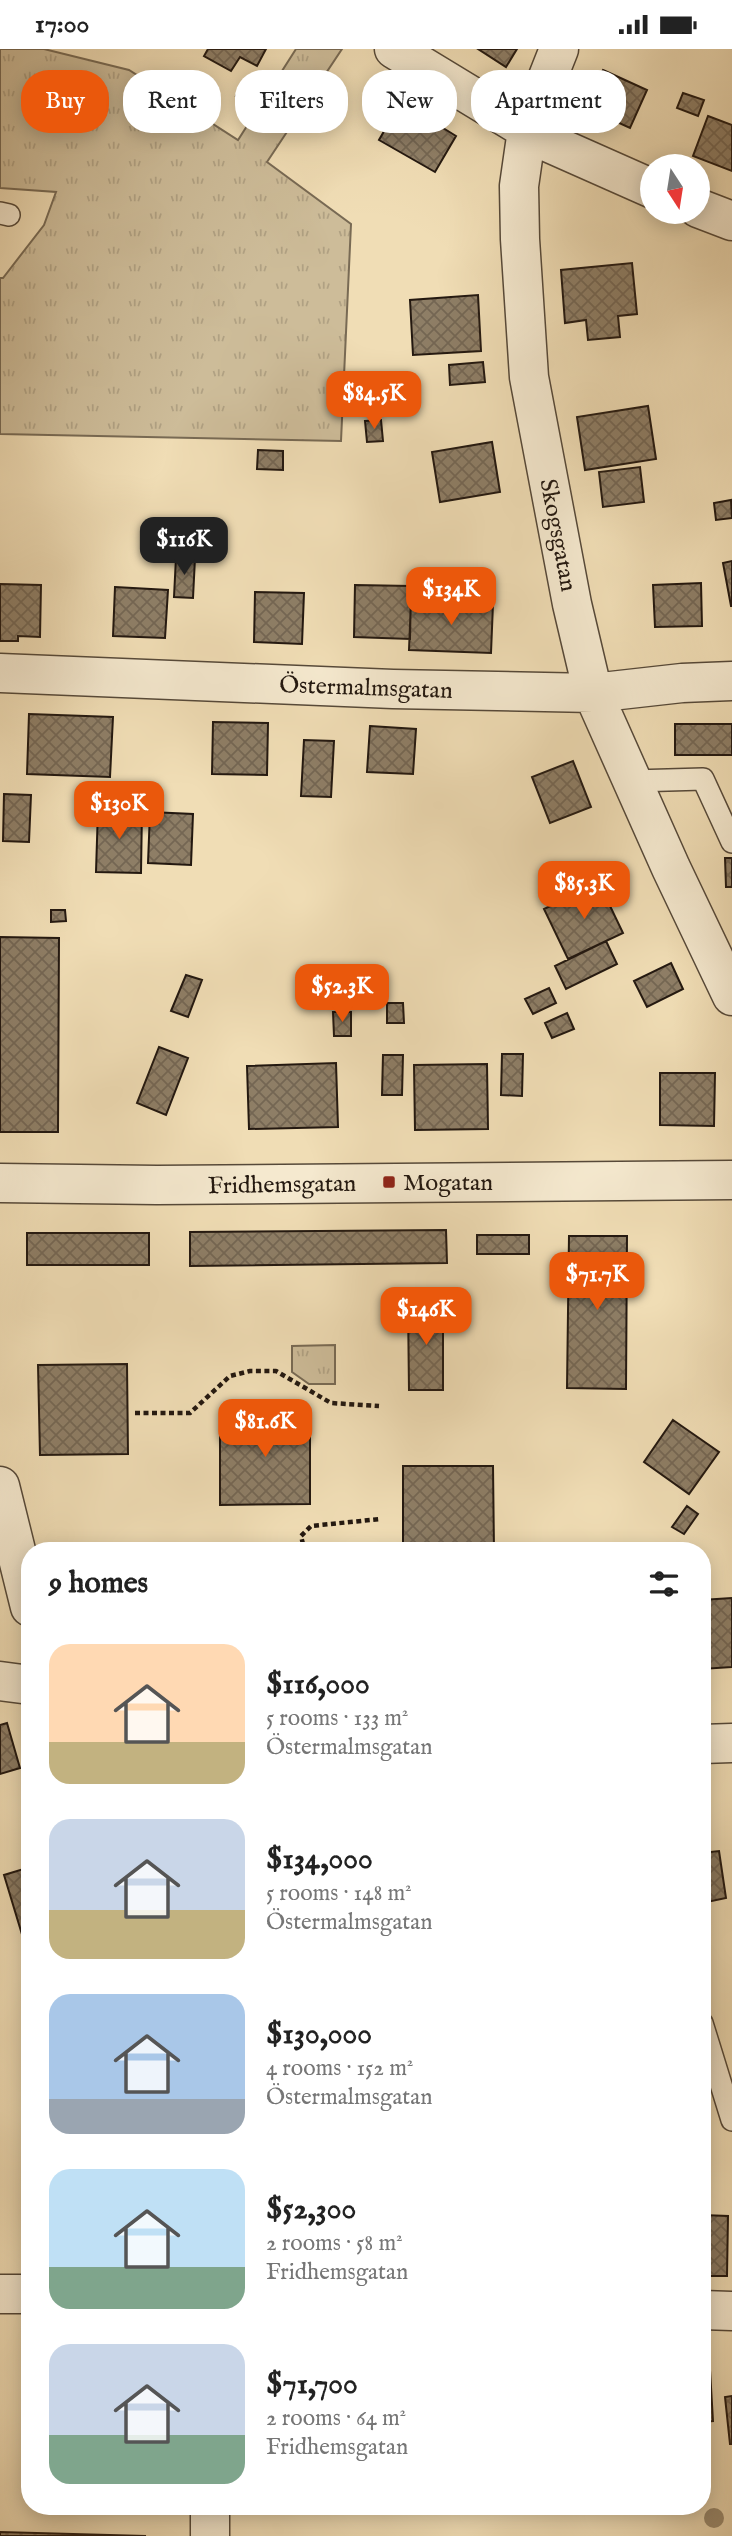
<!DOCTYPE html>
<html lang="en">
<head>
<meta charset="utf-8">
<style>
  :root { --surface:#fff; --page:#f6f6f6; --text:#222; --muted:#767676; --accent:#ea580c }
  body { margin:0; font-family:"IM FELL English",serif; background:var(--page); color:var(--text); height:100vh; display:flex; flex-direction:column; font-size:26px; white-space:nowrap }
  * { box-sizing:border-box; margin:0 }
  p { font-size:23px; color:var(--muted) }
  .icon { flex:none; width:38px; height:38px; fill:none; stroke:currentColor; stroke-width:2; stroke-linecap:round; stroke-linejoin:round }
  .map { position:relative; flex:1; overflow:hidden }
  .drawer { position:absolute; left:21px; top:1493px; width:690px; height:973px; display:flex; flex-direction:column; background:var(--surface); border-radius:28px; box-shadow:0 4px 18px #0003 }
  .drawer>* { flex:none }
  .top-card { position:absolute; left:21px; top:21px; width:691px; height:63px; display:flex; gap:14px }
  .needle { width:46px; rotate:168deg }
  .fabs { position:absolute; left:640px; top:105px; display:grid; gap:14px }
  .fabs a { display:grid; place-items:center; width:70px; height:70px; border-radius:50%; background:var(--surface); box-shadow:0 4px 18px #0003; font-size:35px }
  .price { position:absolute; translate:-50% -60px; padding:0 16px; border-radius:14px; background:var(--accent); color:#fff; font-size:23px; line-height:46px; filter:drop-shadow(0 2px 4px #0008) }
  .price::after { content:''; position:absolute; left:50%; top:42px; width:21px; height:16px; margin-left:-10px; background:inherit; clip-path:polygon(0 0,100% 0,50% 100%) }
  .price.active { background:#222; color:#fff }
  ul { padding:0; list-style:none }
  li { display:flex; align-items:center; gap:21px; height:175px; padding:0 28px }
  li span { display:grid; place-items:center; flex:none; width:196px; height:140px; border-radius:21px; color:#555 }
  li>.icon { margin-inline-start:auto }
  span .icon { width:84px; height:84px; fill:#fffc; stroke-width:1 }
  li b { font-size:30px }
  h2 { display:flex; justify-content:space-between; align-items:center; height:84px; padding:0 28px; font-size:30px }
  .chip { padding:0 24px; border-radius:28px; background:var(--surface); box-shadow:0 4px 18px #0003; font-size:24px; line-height:63px }
  .chip.active { background:var(--accent); color:#fff }
  .status { display:flex; justify-content:space-between; align-items:center; height:49px; padding:0 35px; background:var(--surface); direction:ltr }
  .status svg { height:19px; fill:currentColor }
  .map>svg:first-child { display:block }
</style>
</head>
<body>
<div class="status"><b>17:00</b><svg viewBox="0 0 49 12"><path d="M0 12V9h3v3zM5 12V6h3v6zM10 12V3h3v9zM15 12V0h3v12zM26 1h20v11H26zM47 4h2v5h-2z"/></svg></div>
<div class="map">
<svg width="732" height="2487" viewBox="0 0 732 2487">
  <defs>
    <pattern id="grass-tufts" width="24" height="20" patternUnits="userSpaceOnUse" patternTransform="scale(1.75)"><rect width="24" height="20" fill="#cdbc99"/><path d="M3 7l-1-3M5 7V3M7 7l1-3M15 17l-1-3M17 17v-4M19 17l1-3" fill="none" stroke="#b0a183"/></pattern>
    <pattern id="building-cross-hatch" width="8" height="8" patternUnits="userSpaceOnUse" patternTransform="scale(1.75)"><rect width="8" height="8" fill="#8e7e66"/><path d="M0 0l8 8M0 8l8-8" fill="none" stroke="#746653"/></pattern>
  </defs>
  <rect width="100%" height="100%" fill="#f0ddb5"/>
  <filter id="stains"><feTurbulence type="fractalNoise" baseFrequency=".00286" numOctaves="4"/><feColorMatrix values="0 0 0 0 .2 0 0 0 0 .09 0 0 0 0 .02 0 0 0 .5 -.17"/></filter>
  <radialGradient id="worn" r=".72"><stop offset=".6" stop-color="#630" stop-opacity="0"/><stop offset="1" stop-color="#630" stop-opacity=".3"/></radialGradient>
  <path fill="url(#grass-tufts)" stroke="#786a54" stroke-width="2" d="M0 0H44L129 21 238 91 296 0H342L267 113 351 175 341 392 0 385V229H3L44 176 56 143 0 139Z
    M335 1296V1335H309L292 1323V1297Z"/>
  <path fill="url(#building-cross-hatch)" stroke="#231810" stroke-width="2" d="M208 0H266L257 17 240 8 231 22 204 7Z
    M478 0H517L506 18Z
    M603 21 647 41 630 79 586 59Z
    M244 33 264 45 256 58 236 47Z
    M683 44 704 51 698 67 677 59Z
    M401 53 456 87 435 123 379 91Z
    M708 67 732 76V122L693 107Z
    M632 214 637 265 618 267 620 288 588 291 586 271 565 274 561 221Z
    M478 246 481 302 413 306 410 251Z
    M483 313 485 333 450 336 449 316Z
    M648 357 656 410 585 421 577 368Z
    M381 371 383 392 367 393 365 372Z
    M492 393 500 443 440 453 432 403Z
    M258 401 283 402V421L257 420Z
    M640 418 644 453 603 458 599 423Z
    M731 451 732 469 716 471 714 454Z
    M176 508 195 509 193 549 174 548Z
    M732 512V557H731L723 514Z
    M701 534 702 577 655 578 653 536Z
    M0 535 41 536 40 588 18 587V592H0Z
    M355 536 411 537 410 590 354 588Z
    M115 538 168 541 165 589 113 587Z
    M255 543 304 544 302 595 254 593Z
    M411 552 493 555 491 604 409 601Z
    M29 665 113 668 110 728 27 725Z
    M213 673 268 674 267 726 212 725Z
    M675 675H732V706H675Z
    M370 677 416 680 413 725 367 723Z
    M304 691 334 692 331 748 301 747Z
    M573 712 591 758 550 774 532 728Z
    M4 745 31 746 29 793 3 792Z
    M98 760 142 761 141 824 96 823Z
    M150 763 193 765 191 816 148 814Z
    M725 809H732V838H726Z
    M599 834 623 884 568 910 544 860Z
    M51 861H65L66 872 51 873Z
    M0 888 59 889 58 1083H0Z
    M606 892 617 915 566 940 555 917Z
    M671 914 683 940 647 958 634 932Z
    M186 926 202 931 188 968 171 962Z
    M549 939 556 954 533 965 525 950Z
    M387 954H403L404 974H387Z
    M333 963H351V987H334Z
    M567 964 574 980 552 989 545 974Z
    M159 998 188 1009 166 1066 137 1054Z
    M502 1005H523L522 1047 501 1046Z
    M383 1006H403L402 1046H382Z
    M336 1014 338 1078 249 1080 247 1017Z
    M487 1015 488 1080 415 1081 414 1016Z
    M660 1024H715L714 1077 660 1076Z
    M446 1181 447 1214 190 1217V1183Z
    M27 1184H149V1216H27Z
    M477 1186H529V1205H477Z
    M569 1187H627L626 1340 567 1339Z
    M408 1256H443V1341H409Z
    M127 1315 128 1405 40 1406 38 1316Z
    M220 1365H310V1455L220 1456Z
    M673 1371 719 1403 689 1445 644 1413Z
    M403 1417H493L494 1502H403Z
    M687 1457 698 1465 684 1485 672 1478Z
    M732 1549V1618L702 1620V1551Z
    M7 1674 20 1719 0 1725V1676Z
    M719 1802 726 1849 702 1854V1804Z
    M30 1818V1901L27 1902 4 1826Z
    M702 2166 728 2167 727 2227H702Z
    M710 2321 713 2372 702 2373V2322Z
    M732 2347V2395H730L725 2348Z
    M255 2457H315V2460Z
    M0 2483 146 2487H0Z"/>
  <g fill="none" stroke-linecap="round" stroke-linejoin="round">
    <defs>
      <path id="service" d="M0 164 9 166
        M633 732 703 730 732 793
        M702 1974 732 2071"/>
      <path id="minor" d="M394 0 547 93 653 140
        M559 0 527 81 519 137 520 190 529 328 572 555 593 644 671 819 732 947
        M698 159 732 172
        M0 624 393 640 593 644 682 634 732 632
        M0 1437 30 1558
        M0 1632 30 1636
        M702 1695 732 1694
        M0 2245H30
        M702 2261 732 2262
        M210 2457V2487"/>
      <path id="tertiary" d="M0 1134 157 1136 732 1131"/>
    </defs>
    <use href="#service" stroke="#564939" stroke-width="24"/>
    <use href="#minor" stroke="#564939" stroke-width="41"/>
    <use href="#tertiary" stroke="#564939" stroke-width="41"/>
    <path stroke="#231810" stroke-width="4.5" stroke-dasharray="5 3.5" stroke-linecap="butt" d="M135 1364H190L230 1327 250 1322H276L331 1354 379 1357
      M308 1502 303 1495 301 1487 311 1477 380 1470"/>
    <use href="#service" stroke="#f5e9cf" stroke-width="21"/>
    <use href="#minor" stroke="#f5e9cf" stroke-width="38"/>
    <use href="#tertiary" stroke="#f5e9cf" stroke-width="38"/>
  </g>
  <circle fill="#9b8c71" cx="714" cy="2469" r="10"/>
  <rect fill="#8f2418" stroke="#f5e9cf" stroke-width="2.5" x="382" y="1126" width="14" height="14" rx="3.5"/>
  <g text-anchor="middle" stroke-width="5" stroke-linejoin="round" paint-order="stroke">
    <g font-size="24" fill="#231810" stroke="#f5e9cf">
      <text transform="translate(559 486) rotate(79)" y="8">Skogsgatan</text>
      <text transform="translate(366 638) rotate(2)" y="8">Östermalmsgatan</text>
      <text transform="translate(282 1135) rotate(-1)" y="8">Fridhemsgatan</text>
    </g>
    <g font-size="24" fill="#231810" stroke="#f5e9cf" text-anchor="start">
      <text x="403" y="1141">Mogatan</text>
    </g>
  </g>
  <rect width="100%" height="100%" filter="url(#stains)"/>
  <rect width="100%" height="100%" fill="url(#worn)"/>
</svg>
<div class="fabs">
<a><svg class="needle" viewBox="-14 -14 28 28"><path d="M0-13l5 13h-10z" fill="#e53935"/><path d="M0 13l5-13h-10z" fill="#767676"/></svg></a>
</div>
<b class="price" style="left:374px;top:382px">$84.5K</b>
<b class="price active" style="left:184px;top:528px">$116K</b>
<b class="price" style="left:451px;top:578px">$134K</b>
<b class="price" style="left:119px;top:792px">$130K</b>
<b class="price" style="left:584px;top:872px">$85.3K</b>
<b class="price" style="left:342px;top:975px">$52.3K</b>
<b class="price" style="left:597px;top:1263px">$71.7K</b>
<b class="price" style="left:426px;top:1298px">$146K</b>
<b class="price" style="left:265px;top:1410px">$81.6K</b>
<div class="top-card">
<a class="chip active">Buy</a>
<a class="chip">Rent</a>
<a class="chip">Filters</a>
<a class="chip">New</a>
<a class="chip">Apartment</a>
</div>
<section class="drawer">
<h2>9 homes<svg class="icon" aria-label="filters" viewBox="0 0 24 24"><path d="M4 7h16M4 17h16"/><circle cx="9" cy="7" r="2"/><circle cx="15" cy="17" r="2"/></svg></h2>
<ul>
<li><span style="background:linear-gradient(#ffd9b3 70%,#c2b280 0)"><svg class="icon" aria-label="home" viewBox="0 0 24 24"><path d="M3 11l9-7 9 7M6 9v11h12V9"/></svg></span><div><b>$116,000</b><p>5 rooms · 133 m²</p><p>Östermalmsgatan</p></div></li>
<li><span style="background:linear-gradient(#c9d6e8 65%,#c2b280 0)"><svg class="icon" aria-label="home" viewBox="0 0 24 24"><path d="M3 11l9-7 9 7M6 9v11h12V9"/></svg></span><div><b>$134,000</b><p>5 rooms · 148 m²</p><p>Östermalmsgatan</p></div></li>
<li><span style="background:linear-gradient(#a9c7e8 75%,#9aa5b1 0)"><svg class="icon" aria-label="home" viewBox="0 0 24 24"><path d="M3 11l9-7 9 7M6 9v11h12V9"/></svg></span><div><b>$130,000</b><p>4 rooms · 152 m²</p><p>Östermalmsgatan</p></div></li>
<li><span style="background:linear-gradient(#bfe0f5 70%,#7fa58c 0)"><svg class="icon" aria-label="home" viewBox="0 0 24 24"><path d="M3 11l9-7 9 7M6 9v11h12V9"/></svg></span><div><b>$52,300</b><p>2 rooms · 58 m²</p><p>Fridhemsgatan</p></div></li>
<li><span style="background:linear-gradient(#c9d6e8 65%,#7fa58c 0)"><svg class="icon" aria-label="home" viewBox="0 0 24 24"><path d="M3 11l9-7 9 7M6 9v11h12V9"/></svg></span><div><b>$71,700</b><p>2 rooms · 64 m²</p><p>Fridhemsgatan</p></div></li>
</ul>
</section>
</div>
</body>
</html>
